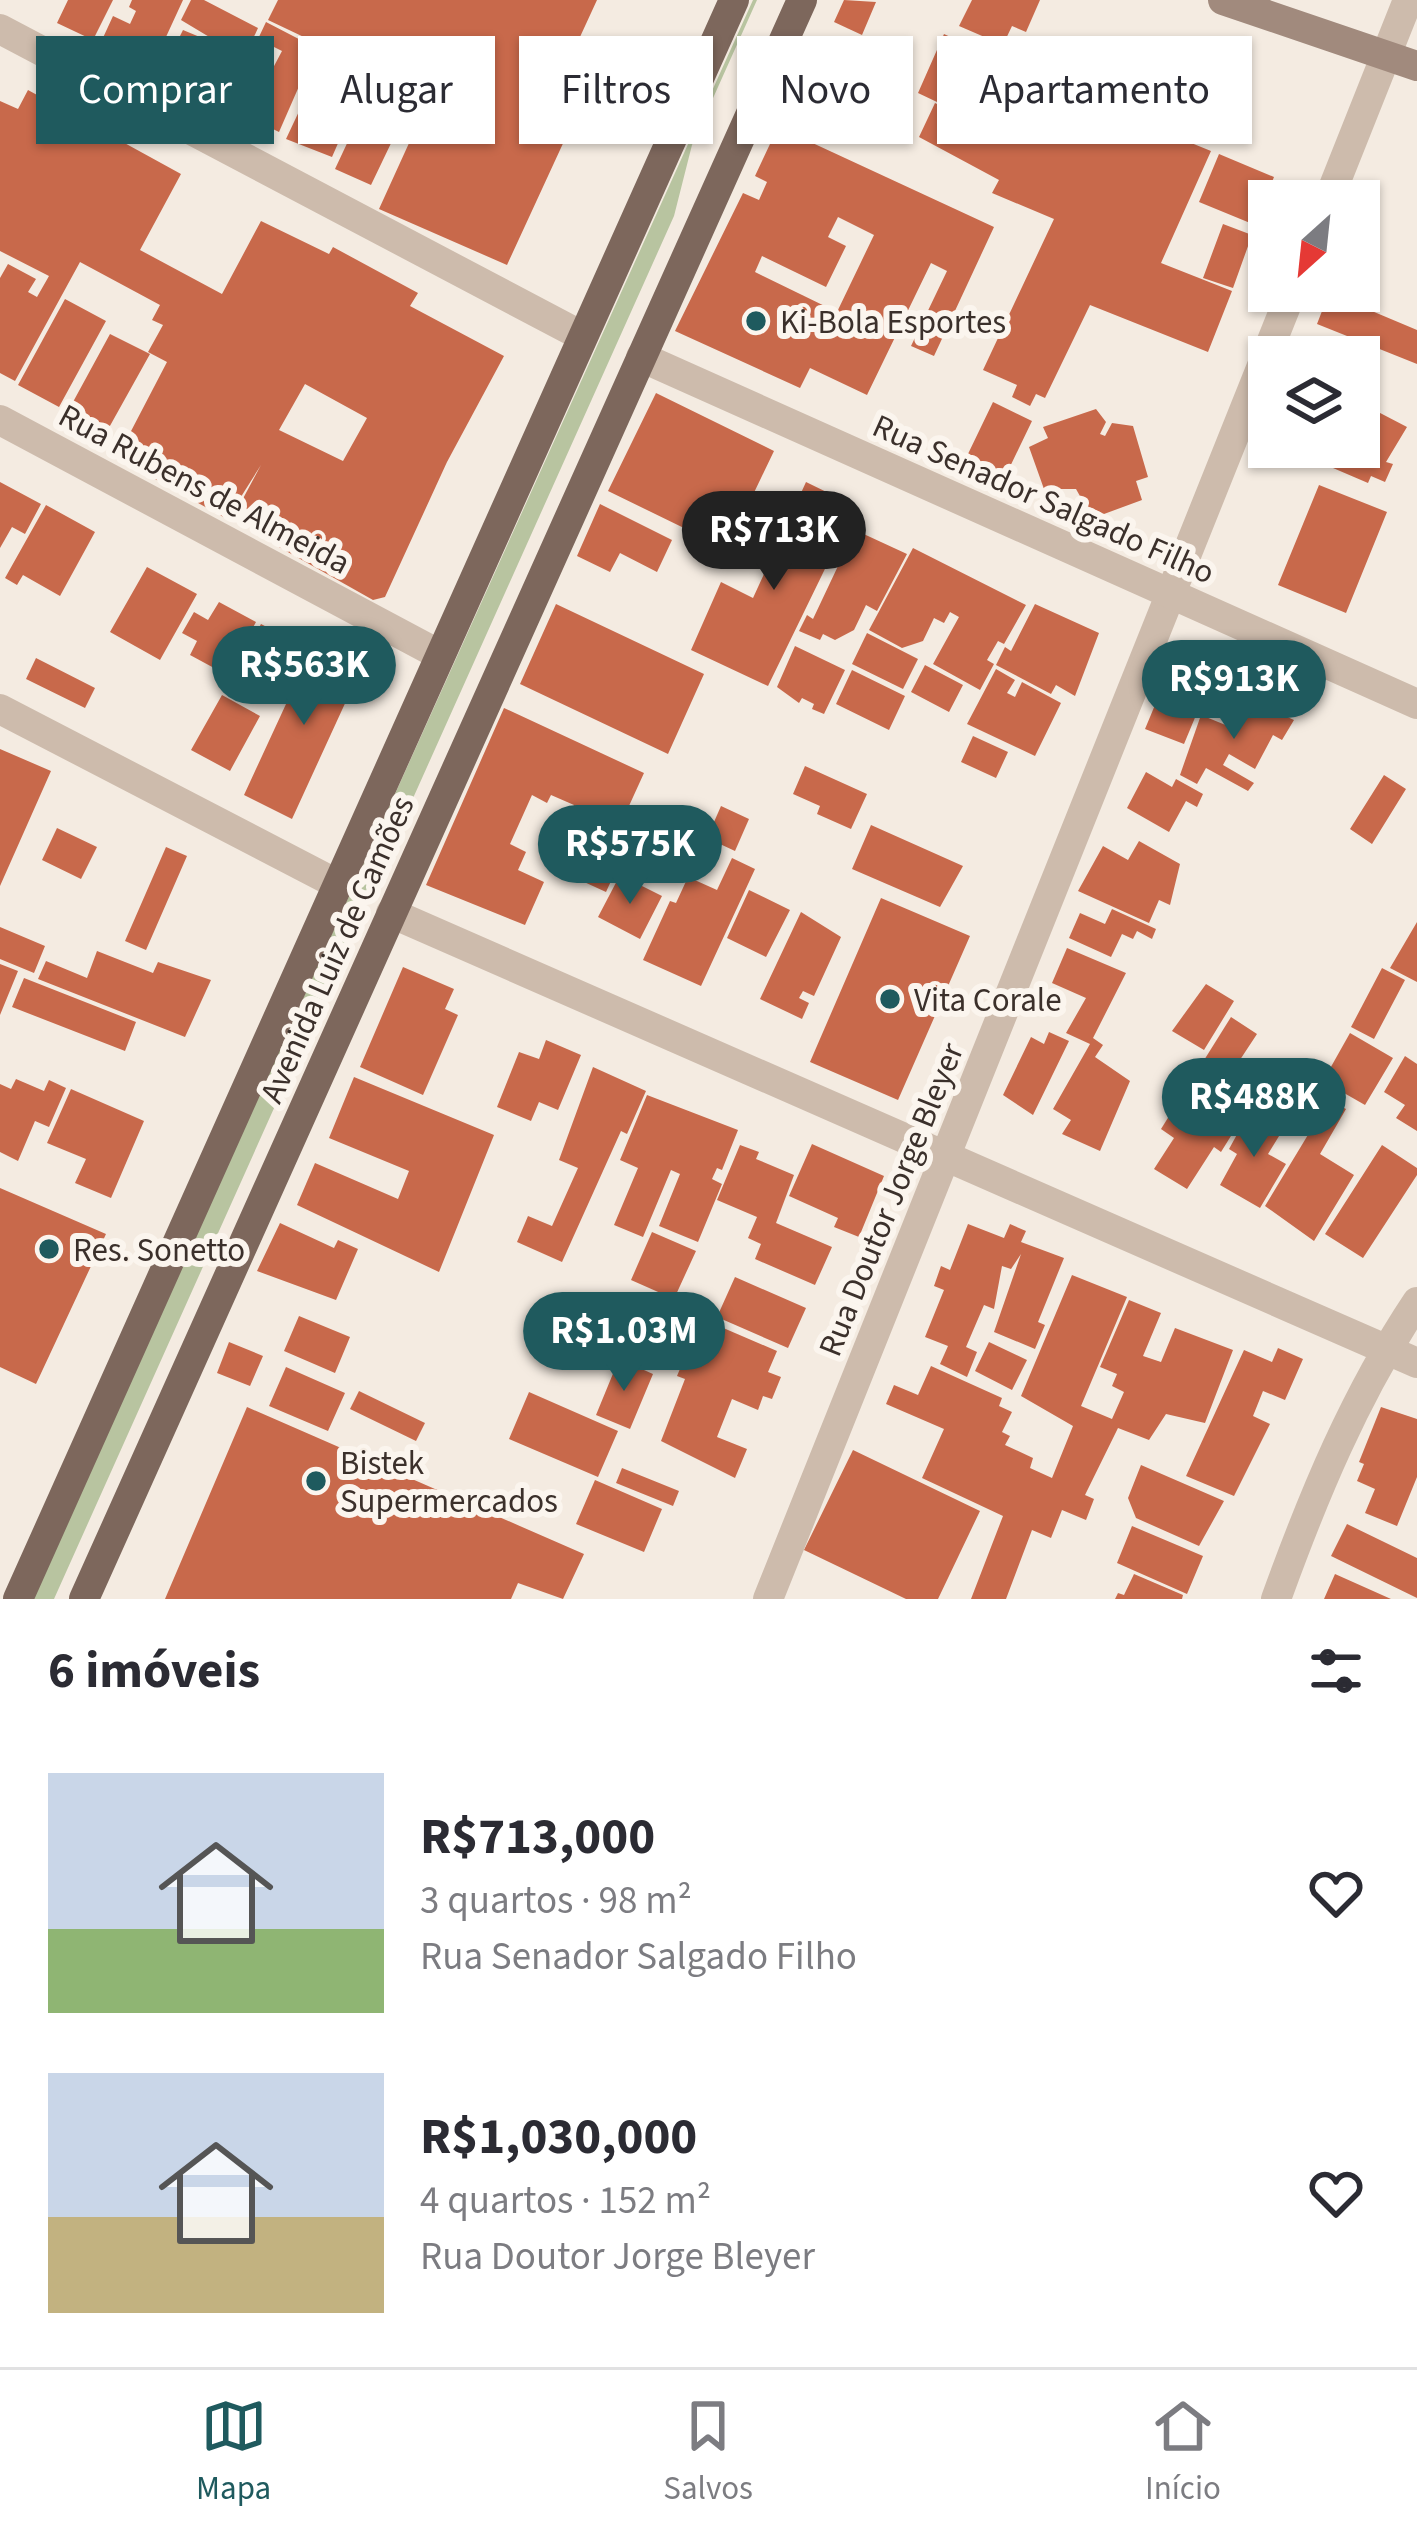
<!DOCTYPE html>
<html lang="pt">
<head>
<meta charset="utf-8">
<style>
  :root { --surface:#fff; --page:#f2f2f3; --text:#2b2b33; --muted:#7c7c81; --line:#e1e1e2; --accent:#1f5a5e }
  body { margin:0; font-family:"Source Sans 3",sans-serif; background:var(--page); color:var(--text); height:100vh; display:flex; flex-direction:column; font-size:45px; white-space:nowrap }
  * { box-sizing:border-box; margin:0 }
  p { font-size:39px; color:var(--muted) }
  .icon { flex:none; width:66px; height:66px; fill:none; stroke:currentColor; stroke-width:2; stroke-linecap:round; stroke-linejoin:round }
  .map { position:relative; height:1599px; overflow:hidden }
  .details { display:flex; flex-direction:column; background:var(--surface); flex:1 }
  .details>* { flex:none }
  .guide { position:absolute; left:36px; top:36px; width:1347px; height:108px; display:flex; gap:24px }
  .needle { width:78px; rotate:207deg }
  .buttons { position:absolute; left:1248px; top:180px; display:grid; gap:24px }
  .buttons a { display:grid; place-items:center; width:132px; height:132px; border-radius:0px; background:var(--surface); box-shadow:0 3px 9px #0004; font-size:60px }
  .price { position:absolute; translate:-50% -102px; padding:0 27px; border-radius:42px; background:var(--accent); color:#fff; font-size:39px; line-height:78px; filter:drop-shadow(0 3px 6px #0008) }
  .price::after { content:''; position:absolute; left:50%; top:72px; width:36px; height:27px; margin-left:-18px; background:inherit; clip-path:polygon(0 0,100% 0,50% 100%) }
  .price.active { background:#222; color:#fff }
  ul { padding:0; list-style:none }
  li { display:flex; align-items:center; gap:36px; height:300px; padding:0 48px }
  li span { display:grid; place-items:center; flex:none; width:336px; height:240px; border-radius:0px; color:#555 }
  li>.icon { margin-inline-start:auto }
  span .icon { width:144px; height:144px; fill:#fffc; stroke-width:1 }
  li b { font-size:51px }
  h2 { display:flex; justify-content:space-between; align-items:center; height:144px; padding:0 48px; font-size:51px }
  .pill { padding:0 42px; border-radius:0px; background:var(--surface); box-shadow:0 3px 9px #0004; font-size:42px; line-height:108px }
  .pill.active { background:var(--accent); color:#fff }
  .dock { display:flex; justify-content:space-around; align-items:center; height:168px; border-top:3px solid var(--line); background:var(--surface); font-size:33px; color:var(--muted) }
  .dock a { display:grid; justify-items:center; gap:6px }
  .dock .active { color:var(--accent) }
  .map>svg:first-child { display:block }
</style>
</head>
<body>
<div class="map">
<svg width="1417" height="1599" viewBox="0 0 1417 1599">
  <rect width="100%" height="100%" fill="#f4ebe1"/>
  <path fill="#b8c4a0" d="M753 0H757L692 145 674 216 54 1599H32Z"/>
  <path fill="#c8694b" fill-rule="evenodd" d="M68 0H113L93 40 57 23Z
    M132 0H183L154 63 121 49 115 62 96 53 113 16 130 24 136 11 129 7Z
    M191 0H204L258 28 220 110 154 79 163 59 180 67 183 61 171 54 183 30 231 50 181 20Z
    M278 0H597L568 63 595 74 507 265 379 209 430 97 268 20Z
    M844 0 876 2 862 35 834 22Z
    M972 0H1040L1026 32 1012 26 1003 45 959 26Z
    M266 22 345 63 333 89 357 100 332 157 286 139 310 88 300 84 279 132 242 114 240 121 225 113 251 56 273 68 282 51 258 39Z
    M944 34 983 52 987 43 1027 61 994 129 918 93Z
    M1041 39 1159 87 1142 123 1211 151 1161 263 1232 291 1208 352 1090 305 1045 398 1036 394 1030 406 1012 397 1017 385 983 370 1054 219 992 193 999 180 919 137 935 103 997 134Z
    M812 54 872 91 869 97 898 111 883 142 789 103Z
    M28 90 181 174 140 250 222 294 261 221 329 254 333 247 418 293 410 306 504 356 447 462 385 597 373 600 279 547 290 527 239 506 261 465 227 519 117 458 167 362 148 352 163 325 152 320 160 305 80 262 15 381 0 373V278L8 264 36 279 28 292 37 297 49 276 0 251V101L18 109ZM305 384 367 418 343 461 279 430Z
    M358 120 394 137 371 185 335 169Z
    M778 127 994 227 934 356 911 346 947 271 931 263 867 395 810 368 800 388 675 331 743 193 759 200 767 182 755 176ZM838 217 874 235 837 312 755 272 762 256 826 287 846 246 828 237Z
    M1219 154 1274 177 1255 225 1199 202Z
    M1223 224 1252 235 1233 288 1203 278Z
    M1329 293 1417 330V364L1317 324Z
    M65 299 106 321 59 407 18 385Z
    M110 334 150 354 106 433 67 413Z
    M656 393 774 451 727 549 608 491Z
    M993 402 1032 421 1006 475 967 456Z
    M1359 402 1407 427 1386 462 1393 464 1385 482 1371 476 1368 483 1333 468 1337 458 1325 453 1321 463 1282 447H1359Z
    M1096 409 1106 422 1100 434 1105 436 1112 423 1133 426 1148 477 1136 481 1142 500 1104 514 1085 505 1076 489H1044L1029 447 1048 438 1043 427Z
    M0 482 41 504 25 534 12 527 0 548Z
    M806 482 847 502 831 534 840 538 768 686 691 650 721 582 753 598Z
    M1319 485 1387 512 1346 613 1278 585Z
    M600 504 672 540 657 572 620 553 610 572 577 556Z
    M46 505 95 532 60 596 23 575 17 585 5 578Z
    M855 530 907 554 877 611 866 605 854 630 835 640 823 634 820 640 799 631 807 615 813 619Z
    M913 548 1026 605 1004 644 998 641 987 660 994 664 980 690 933 664 959 617 950 612 944 623 934 618 923 641 902 648 869 630Z
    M147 567 197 594 160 660 110 632Z
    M219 602 256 622 227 675 190 655 197 641 182 633 194 612 208 620Z
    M556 604 704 674 668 754 520 684Z
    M1035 604 1099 633 1075 696 1056 685 1051 694 996 665 1005 647 1011 651Z
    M261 624 303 646 276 702 231 679Z
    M867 633 918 659 903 689 852 664Z
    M317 637 364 662 292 819 244 795Z
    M795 646 845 670 824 714 812 709 814 704 802 698 799 703 777 687Z
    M1175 657 1214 672 1184 744 1145 729Z
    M36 658 95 688 85 708 26 679Z
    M925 665 963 685 949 712 911 692Z
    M996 669 1015 680 1007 693 1015 697 1022 682 1061 703 1035 756 967 724Z
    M852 670 905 696 889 730 836 704Z
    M222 695 260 716 230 771 191 750Z
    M1242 696 1294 720 1282 740 1273 735 1255 769 1229 754 1223 765 1254 783 1248 791 1206 768 1197 784 1180 775 1201 715 1228 726Z
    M504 708 644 773 613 841 618 843 613 852 622 857 606 892 571 876 586 842 562 831 574 805 551 795 547 803 532 795 510 844 526 852 518 870 544 882 525 925 426 885Z
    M973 736 1008 752 996 778 961 762Z
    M0 749 51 771 0 886Z
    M805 766 867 794 851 829 817 814 820 806 793 794Z
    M1146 772 1172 787 1176 779 1203 794 1197 807 1186 801 1169 832 1127 808Z
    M1384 775 1406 789 1372 844 1350 829Z
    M721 806 749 819 735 851 707 838Z
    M871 825 963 866 940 907 852 869Z
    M57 828 97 847 81 879 42 860Z
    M1139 841 1180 864 1170 905 1159 900 1149 923 1078 891 1103 846 1128 860Z
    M166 847 187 856 146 950 125 941Z
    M732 858 755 869 701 986 643 960 670 901 676 903 688 877 717 890Z
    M620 875 662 896 640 939 598 917Z
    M749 890 790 910 766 957 727 938Z
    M881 898 970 936 898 1100 810 1062Z
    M1112 909 1156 929 1152 939 1137 931 1133 939 1122 934 1111 957 1069 938 1080 913 1105 924Z
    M801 912 841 937 814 996 803 991 799 998 809 1003 802 1019 760 999Z
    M1417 922V982L1390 968Z
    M0 927 45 946 34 973 0 959Z
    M1067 948 1126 973 1093 1038 1103 1045 1095 1057 1130 1081 1100 1151 1062 1134 1071 1120 1053 1109 1090 1044 1066 1033 1086 998 1052 983Z
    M97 951 153 973 158 962 211 980 185 1037 38 979 46 961 87 978Z
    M0 964 18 971 0 1015Z
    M403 967 454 989 445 1009 458 1015 423 1095 360 1067Z
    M1382 968 1405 980 1374 1039 1351 1027Z
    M24 978 136 1022 125 1051 12 1007Z
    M1206 984 1234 1001 1204 1050 1172 1031Z
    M1231 1017 1257 1034 1228 1078 1219 1072 1203 1097 1228 1113 1237 1100 1249 1107 1221 1152 1214 1147 1187 1189 1154 1169 1174 1138 1161 1129Z
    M1049 1032 1069 1041 1033 1115 1003 1095 1031 1037 1044 1044Z
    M1350 1033 1393 1058 1365 1105 1323 1081Z
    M546 1040 581 1055 558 1110 539 1102 531 1121 497 1107 519 1052 539 1059Z
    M1405 1056 1417 1064V1131L1396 1118 1405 1105 1384 1092Z
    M593 1067 646 1091 627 1134 621 1131 562 1262 517 1242 528 1216 552 1226 578 1168 559 1160Z
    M354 1077 494 1135 439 1272 297 1205 315 1163 398 1199 409 1171 329 1138Z
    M16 1079 44 1091 49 1080 66 1088 49 1127 35 1121 18 1161 0 1152V1084L11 1089Z
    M71 1089 144 1121 111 1198 75 1183 86 1159 47 1143Z
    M647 1095 738 1130 722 1170 717 1168 712 1179 722 1184 698 1242 659 1226 680 1174 671 1170 643 1237 614 1225 638 1168 620 1160Z
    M1329 1100 1346 1109 1320 1154 1354 1175 1314 1241 1265 1206Z
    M1251 1109 1284 1128 1268 1154 1286 1164 1260 1208 1220 1185 1237 1154 1229 1149Z
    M812 1144 884 1176 859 1237 834 1227 838 1218 789 1196Z
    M740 1145 759 1152 756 1159 794 1175 776 1223 832 1247 815 1285 755 1259 761 1244 748 1238 757 1217 717 1200Z
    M1382 1145 1417 1168V1175L1363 1258 1325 1234Z
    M0 1188 106 1234 36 1384 0 1367Z
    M280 1223 334 1248 338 1240 358 1249 336 1300 257 1271Z
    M968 1224 1004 1238 1010 1224 1026 1231 1021 1242 1064 1258 1038 1322 1045 1325 1035 1349 994 1332 1021 1254 1011 1269 1002 1266 994 1309 984 1305 966 1347 977 1352 967 1377 940 1364 948 1346 925 1337 944 1290 934 1286 941 1266 950 1270Z
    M652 1232 696 1251 674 1299 631 1280Z
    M1072 1275 1127 1297 1081 1406 1112 1419 1124 1392 1112 1386 1117 1374 1100 1367 1129 1300 1161 1313 1143 1356 1161 1362 1175 1328 1233 1350 1205 1423 1166 1414 1149 1440 1118 1428 1085 1495 1094 1499 1086 1520 1062 1510 1051 1538 1032 1530 1006 1599H971L1003 1516 922 1478 944 1429 886 1404 894 1385 918 1395 931 1366 1002 1398 999 1406 1012 1412 1002 1432 1010 1436 1005 1445 1033 1458 1030 1468 1052 1478 1073 1426 1021 1396Z
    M735 1277 806 1308 788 1348 717 1317Z
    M299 1316 350 1337 335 1373 284 1351Z
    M698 1326 719 1334 721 1327 777 1351 768 1372 781 1377 772 1399 763 1396 758 1410 732 1399 717 1437 747 1449 735 1478 661 1441 685 1379 677 1376Z
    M229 1342 263 1356 250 1386 217 1373Z
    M989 1342 1027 1360 1012 1390 975 1371Z
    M1278 1348 1303 1359 1285 1400 1263 1391 1253 1416 1270 1424 1234 1496 1186 1476 1244 1350 1272 1362Z
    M619 1359 653 1374 630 1429 596 1415Z
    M286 1367 345 1393 328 1431 269 1406Z
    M359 1391 425 1423 416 1441 350 1409Z
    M529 1392 618 1431 598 1477 509 1439Z
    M247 1407 584 1554 563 1599 518 1583 511 1599H165Z
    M1381 1407 1417 1419V1477L1397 1526 1365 1513 1375 1489 1357 1481 1364 1464 1359 1462Z
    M853 1450 980 1511 938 1599H906L804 1550Z
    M1141 1465 1224 1501 1199 1546 1136 1518 1128 1498Z
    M622 1468 679 1491 673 1506 616 1483Z
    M595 1480 662 1509 644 1552 576 1524Z
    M1347 1524 1417 1558V1598L1331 1556Z
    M1132 1526 1203 1556 1187 1594 1117 1563Z
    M1134 1574 1183 1595 1182 1599H1115L1118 1593 1124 1595Z
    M1335 1574 1391 1599H1324Z"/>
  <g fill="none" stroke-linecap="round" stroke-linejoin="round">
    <path stroke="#cdbbac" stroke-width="30" d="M0 29 582 336
      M1328 201 1408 0
      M0 420 440 655
      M0 709 335 883
      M391 913 1417 1363
      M768 1599 1292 291
      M1276 1599C1314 1494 1355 1395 1417 1302"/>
    <path stroke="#cdbbac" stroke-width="30" d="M641 357 1417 704"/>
    <path stroke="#a18a7d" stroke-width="30" d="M1223 0 1417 66"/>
    <path stroke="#7d675c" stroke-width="30" d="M18 1599 734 0
      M84 1599 802 0"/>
  </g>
  <g fill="#1f5a5e" stroke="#fbf5ee" stroke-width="4.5">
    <circle cx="756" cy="321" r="12"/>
    <circle cx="890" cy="999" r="12"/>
    <circle cx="49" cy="1249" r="12"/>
    <circle cx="316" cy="1481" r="12"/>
  </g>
  <g text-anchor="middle" stroke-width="12" stroke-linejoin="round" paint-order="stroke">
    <g font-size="33" fill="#3b302b" stroke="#fbf5ee" text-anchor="start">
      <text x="780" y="333">Ki-Bola Esportes</text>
      <text x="914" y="1011">Vita Corale</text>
      <text x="73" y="1261">Res. Sonetto</text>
      <text x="340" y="1474">Bistek<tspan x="340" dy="38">Supermercados</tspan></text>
    </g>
    <g font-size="33" fill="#3b302b" stroke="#fbf5ee">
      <text transform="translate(205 488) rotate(28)" y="12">Rua Rubens de Almeida</text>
      <text transform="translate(1044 498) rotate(24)" y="12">Rua Senador Salgado Filho</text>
      <text transform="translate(336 949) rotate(-66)" y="12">Avenida Luiz de Camões</text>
      <text transform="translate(890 1199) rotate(-68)" y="12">Rua Doutor Jorge Bleyer</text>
    </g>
  </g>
</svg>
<div class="buttons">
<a><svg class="needle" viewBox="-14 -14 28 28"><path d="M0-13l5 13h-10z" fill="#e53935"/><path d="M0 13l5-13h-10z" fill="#7c7c81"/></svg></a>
<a><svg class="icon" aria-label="layers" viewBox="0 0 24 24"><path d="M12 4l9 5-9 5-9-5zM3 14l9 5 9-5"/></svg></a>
</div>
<b class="price active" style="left:774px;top:593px">R$713K</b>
<b class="price" style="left:304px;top:728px">R$563K</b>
<b class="price" style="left:1234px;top:742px">R$913K</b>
<b class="price" style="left:630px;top:907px">R$575K</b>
<b class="price" style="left:1254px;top:1160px">R$488K</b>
<b class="price" style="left:624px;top:1394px">R$1.03M</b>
<div class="guide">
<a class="pill active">Comprar</a>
<a class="pill">Alugar</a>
<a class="pill">Filtros</a>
<a class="pill">Novo</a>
<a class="pill">Apartamento</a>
</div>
</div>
<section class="details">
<h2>6 imóveis<svg class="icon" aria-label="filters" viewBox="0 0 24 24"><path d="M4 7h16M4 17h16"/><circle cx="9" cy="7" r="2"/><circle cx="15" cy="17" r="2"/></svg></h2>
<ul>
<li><span style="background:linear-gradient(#c9d6e8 65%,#8fb573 0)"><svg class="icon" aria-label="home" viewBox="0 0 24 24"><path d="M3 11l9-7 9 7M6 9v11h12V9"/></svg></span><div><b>R$713,000</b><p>3 quartos · 98 m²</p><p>Rua Senador Salgado Filho</p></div><svg class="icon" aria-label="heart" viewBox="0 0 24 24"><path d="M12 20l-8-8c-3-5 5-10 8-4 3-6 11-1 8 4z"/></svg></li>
<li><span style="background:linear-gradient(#c9d6e8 60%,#c2b280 0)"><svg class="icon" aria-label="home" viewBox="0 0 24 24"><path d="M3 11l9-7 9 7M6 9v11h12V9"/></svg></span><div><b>R$1,030,000</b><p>4 quartos · 152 m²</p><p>Rua Doutor Jorge Bleyer</p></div><svg class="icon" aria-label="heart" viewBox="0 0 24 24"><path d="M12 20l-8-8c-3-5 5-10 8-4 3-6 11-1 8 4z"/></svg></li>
</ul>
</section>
<nav class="dock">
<a class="active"><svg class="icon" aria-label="map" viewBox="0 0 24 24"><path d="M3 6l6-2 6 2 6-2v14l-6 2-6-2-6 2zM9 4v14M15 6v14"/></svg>Mapa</a>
<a><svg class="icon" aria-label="saved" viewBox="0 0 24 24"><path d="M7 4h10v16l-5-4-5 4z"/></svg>Salvos</a>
<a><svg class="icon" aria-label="home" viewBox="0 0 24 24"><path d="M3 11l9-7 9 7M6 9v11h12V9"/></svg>Início</a>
</nav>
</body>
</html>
